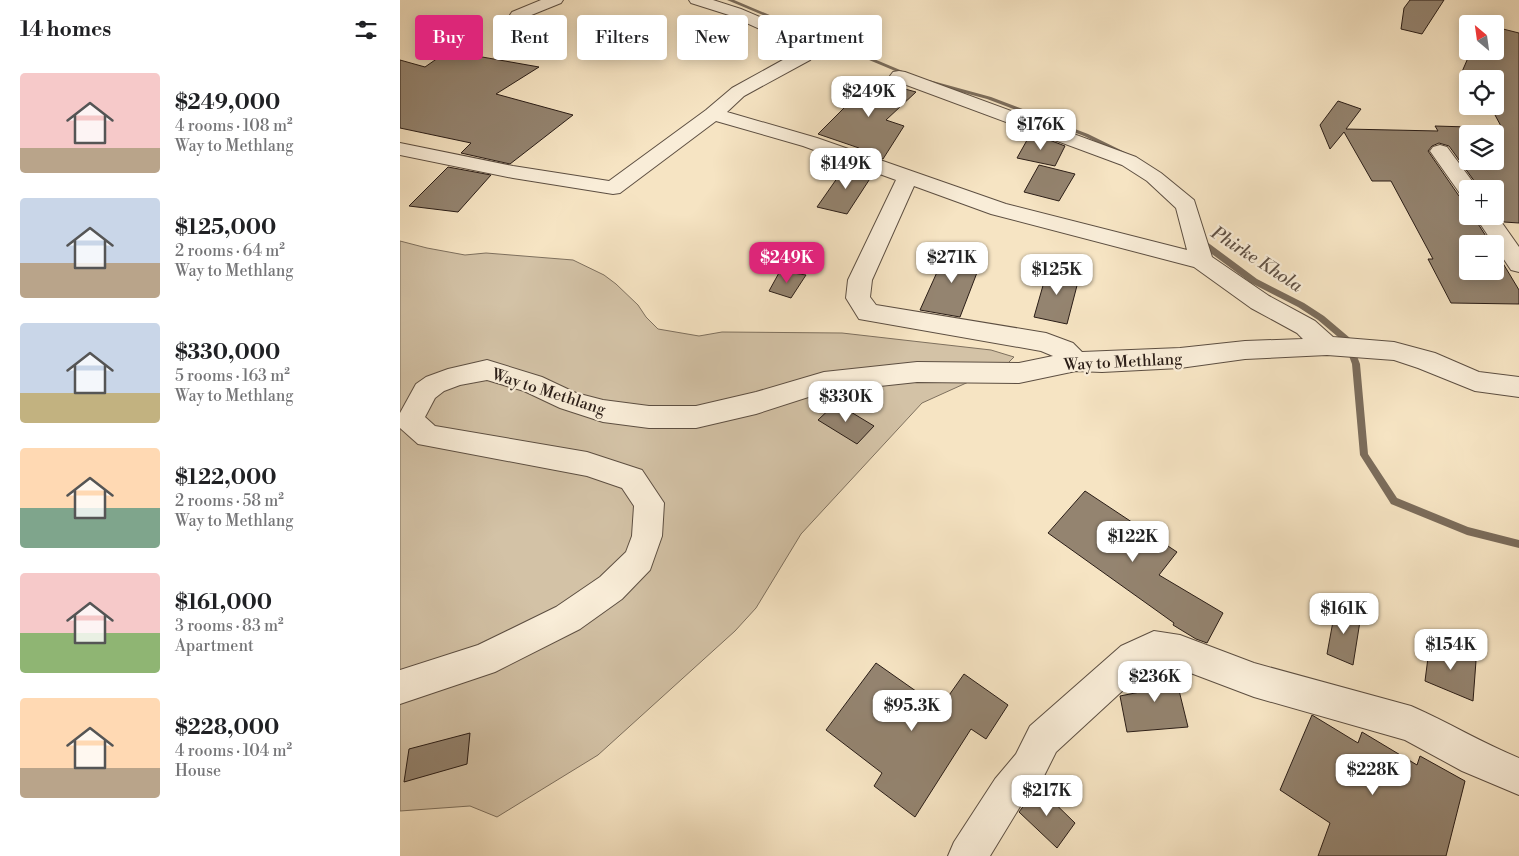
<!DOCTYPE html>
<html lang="en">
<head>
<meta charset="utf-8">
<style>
  :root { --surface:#fff; --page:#f6f6f6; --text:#202124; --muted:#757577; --accent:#db2777 }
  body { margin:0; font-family:"Libre Bodoni",serif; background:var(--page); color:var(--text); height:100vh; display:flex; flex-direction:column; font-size:19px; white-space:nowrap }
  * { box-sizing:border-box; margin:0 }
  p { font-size:16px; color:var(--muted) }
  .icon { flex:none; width:28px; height:28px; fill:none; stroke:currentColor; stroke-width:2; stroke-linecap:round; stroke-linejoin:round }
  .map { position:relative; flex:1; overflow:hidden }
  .sheet { display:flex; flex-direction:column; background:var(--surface); width:400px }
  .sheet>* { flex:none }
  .banner { position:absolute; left:15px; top:15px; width:475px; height:45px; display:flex; gap:10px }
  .needle { width:32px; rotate:331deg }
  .controls { position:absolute; left:1059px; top:15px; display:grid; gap:10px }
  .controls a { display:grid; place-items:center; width:45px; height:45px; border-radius:5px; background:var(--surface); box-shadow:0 2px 12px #0003; font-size:25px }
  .price { position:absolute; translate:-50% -42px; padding:0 11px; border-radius:10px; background:#fff; color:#222; font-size:16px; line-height:32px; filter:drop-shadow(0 1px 2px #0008) }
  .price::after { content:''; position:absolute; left:50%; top:30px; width:15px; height:11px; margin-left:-8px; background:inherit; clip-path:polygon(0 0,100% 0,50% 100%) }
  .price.active { background:var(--accent); color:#fff }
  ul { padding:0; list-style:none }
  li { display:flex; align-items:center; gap:15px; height:125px; padding:0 20px }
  li span { display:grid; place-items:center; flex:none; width:140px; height:100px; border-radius:5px; color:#555 }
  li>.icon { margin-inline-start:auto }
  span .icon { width:60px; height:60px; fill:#fffc; stroke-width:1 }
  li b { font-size:21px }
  h2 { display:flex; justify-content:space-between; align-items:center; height:60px; padding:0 20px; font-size:21px }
  .pill { padding:0 18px; border-radius:5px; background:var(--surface); box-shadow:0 2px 12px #0003; font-size:18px; line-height:45px }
  .pill.active { background:var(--accent); color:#fff }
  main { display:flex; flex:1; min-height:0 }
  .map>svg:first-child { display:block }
</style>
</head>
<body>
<main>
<section class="sheet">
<h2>14 homes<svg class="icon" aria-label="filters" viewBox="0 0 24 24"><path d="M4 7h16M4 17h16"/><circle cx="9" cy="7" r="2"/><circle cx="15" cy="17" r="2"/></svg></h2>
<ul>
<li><span style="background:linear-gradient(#f6c9c9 75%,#b9a48a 0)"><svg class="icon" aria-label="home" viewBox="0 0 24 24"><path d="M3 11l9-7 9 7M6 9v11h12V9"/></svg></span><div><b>$249,000</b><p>4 rooms · 108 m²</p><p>Way to Methlang</p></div></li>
<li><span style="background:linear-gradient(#c9d6e8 65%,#b9a48a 0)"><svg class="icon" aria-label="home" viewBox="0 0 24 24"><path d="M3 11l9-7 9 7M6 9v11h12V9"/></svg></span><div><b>$125,000</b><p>2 rooms · 64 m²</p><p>Way to Methlang</p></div></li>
<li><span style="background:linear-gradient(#c9d6e8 70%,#c2b280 0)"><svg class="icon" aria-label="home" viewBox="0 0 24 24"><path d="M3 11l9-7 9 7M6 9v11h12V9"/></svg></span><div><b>$330,000</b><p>5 rooms · 163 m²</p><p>Way to Methlang</p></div></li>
<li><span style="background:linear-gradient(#ffd9b3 60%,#7fa58c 0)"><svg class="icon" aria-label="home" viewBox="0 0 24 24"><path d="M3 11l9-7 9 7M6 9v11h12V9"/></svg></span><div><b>$122,000</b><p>2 rooms · 58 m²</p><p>Way to Methlang</p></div></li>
<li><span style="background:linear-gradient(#f6c9c9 60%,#8fb573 0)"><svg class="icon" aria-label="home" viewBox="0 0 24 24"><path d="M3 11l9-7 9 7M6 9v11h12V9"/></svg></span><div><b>$161,000</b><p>3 rooms · 83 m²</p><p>Apartment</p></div></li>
<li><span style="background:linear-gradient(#ffd9b3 70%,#b9a48a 0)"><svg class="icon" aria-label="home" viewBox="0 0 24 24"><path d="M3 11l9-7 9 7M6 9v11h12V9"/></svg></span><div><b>$228,000</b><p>4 rooms · 104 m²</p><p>House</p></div></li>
</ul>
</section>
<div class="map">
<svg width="1119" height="856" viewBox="0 0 1119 856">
  <rect width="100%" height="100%" fill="#f6e4c3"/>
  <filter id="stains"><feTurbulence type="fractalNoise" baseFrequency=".004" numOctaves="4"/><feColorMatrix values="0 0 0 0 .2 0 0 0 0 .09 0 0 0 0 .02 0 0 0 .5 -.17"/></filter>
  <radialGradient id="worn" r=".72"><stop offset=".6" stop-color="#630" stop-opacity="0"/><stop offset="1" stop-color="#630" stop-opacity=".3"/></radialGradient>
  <path fill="#d3c2a6" stroke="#7e705e" d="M0 241 27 248 65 255 86 253 173 260 204 275 216 284 238 305 246 317 258 329 299 336 322 332 442 333 591 350 614 357 606 365 522 403 401 534 356 608 335 631 198 755 97 817 70 806 0 811Z"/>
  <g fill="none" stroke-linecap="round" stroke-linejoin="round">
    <path fill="#7b6c5b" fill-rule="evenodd" d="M327 0H334L512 75 507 76Z
      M529 80 591 97 688 134 739 159 736 161 734 160 684 136 587 99 527 83 526 82Z
      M797 239H803L857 279 904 303 924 316 950 338 960 364 968 454 997 498 1068 527 1119 540V548L1067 535 991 504 960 455 952 364 944 342 918 320 898 307 851 283 797 243Z"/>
  </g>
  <path fill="#948470" stroke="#2a1d17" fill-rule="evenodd" d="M1010 0H1044L1022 34 1001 29 1004 8Z
    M1095 27 1119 33V223L1104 222 1095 211V189H1080L1049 146 1039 143 1032 146 1028 151 1059 196 1068 198V216H1073L1091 244H1068V271H1095V250L1119 290V304L1051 303 1028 259H1033L991 181H972L944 132 930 149 920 125 938 101 961 109 946 129 1038 131 1035 126 1102 128 1095 115V79H1080L1061 74 1071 51H1095ZM1068 134H1095V161H1068Z
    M48 51 139 67 96 94 173 115 110 164 61 153 71 143 0 128V60L25 67Z
    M468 79 516 92 486 120 504 126 483 159 457 150 459 148 418 134 446 106 440 104Z
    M631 133 665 146 655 166 617 158Z
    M447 164 473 174 447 214 417 207Z
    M639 165 675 174 659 201 624 192Z
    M48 167 91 175 58 212 9 206Z
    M547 250 583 257 560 317 520 310Z
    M648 268 680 274 667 324 634 317Z
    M380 271 406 275 391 298 369 291Z
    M436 403 474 426 457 444 418 420Z
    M685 491 777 552 759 575 823 613 807 643 796 639 773 625 774 623 648 533Z
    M936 605 961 615 953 665 927 654Z
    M1030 642 1076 661 1073 701 1025 681Z
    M476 663 540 708 564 674 608 705 586 739 571 729 515 817 474 786 482 773 426 730Z
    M756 666 774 670 788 727 727 732 720 696 740 692 737 680Z
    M912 715 958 743 962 732 1017 765 1020 756 1065 781 1046 856H918L930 823 880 790Z
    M70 733 67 764 4 782 9 749Z
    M638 787 675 823 657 848 619 812Z"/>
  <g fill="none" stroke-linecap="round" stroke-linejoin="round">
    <defs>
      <path id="street" d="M141 0H163L161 3 124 18H112L110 15 112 12Z
        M289 0H313L341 9 409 38 416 46 417 52 410 60 344 96 327 112 417 138 606 204 787 250 776 208 747 181 722 165 493 80 490 76 493 72 499 71 505 72 736 157 761 173 794 200 812 257 869 296 915 321 933 337 994 342 1035 353 1079 372 1119 377V397L1075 391 1018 368 994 360 927 355 845 359 780 368 702 372 676 371 619 383 517 382 424 392 356 414 296 428H249L203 422 160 408 124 391 87 380 60 385 44 391 35 398 25 417 35 426 187 452 242 470 264 503 262 536 250 570 222 599 180 629 95 672 0 704V670L78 645 156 607 200 577 226 552 232 536 234 506 222 488 187 476 18 444 0 428V413L16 384 26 377 48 369 87 360 142 377 176 393 203 400 249 406H296L356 392 424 372 517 362 619 363 653 356 641 351 459 319 446 298 448 280 496 180 403 146 316 121 220 193 213 194 113 178 0 155V143L113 166 209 181 306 110 332 88 399 51 397 46 329 15 291 3ZM514 186 591 214 794 267 851 308 897 333 903 339 845 341 780 348 682 352 673 343 646 333 476 305 470 297 472 280Z
        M1040 145 1047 147 1078 189H1068V196L1061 195 1030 151 1033 147Z
        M1095 213 1119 247V272L1111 270 1075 216H1095Z
        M754 631 780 635 854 663 1011 706C1048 722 1082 743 1119 758V795L1062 771 1005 740 854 697 780 669 756 664 745 670 656 752 642 780 621 805 590 856H548L554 842 595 779 616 754 630 726 721 646Z"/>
    </defs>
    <use href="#street" stroke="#5d4f42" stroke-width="2"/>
    <use href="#street" fill="#f9edd8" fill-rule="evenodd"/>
  </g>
  <g text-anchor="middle" stroke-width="4.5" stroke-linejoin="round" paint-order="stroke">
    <g font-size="16" fill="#2a1d17" stroke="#f9edd8">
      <text transform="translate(723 361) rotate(-3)" y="6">Way to Methlang</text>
      <text transform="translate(149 391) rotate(18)" y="6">Way to Methlang</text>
    </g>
    <g font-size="18" font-style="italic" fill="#605145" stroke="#f9edd8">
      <text transform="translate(857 259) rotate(33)" y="6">Phirke Khola</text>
    </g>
  </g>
  <rect width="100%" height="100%" filter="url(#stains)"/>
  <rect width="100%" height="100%" fill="url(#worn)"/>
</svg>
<div class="controls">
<a><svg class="needle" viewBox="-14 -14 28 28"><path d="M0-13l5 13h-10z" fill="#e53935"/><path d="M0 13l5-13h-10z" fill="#757577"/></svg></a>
<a><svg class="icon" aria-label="locate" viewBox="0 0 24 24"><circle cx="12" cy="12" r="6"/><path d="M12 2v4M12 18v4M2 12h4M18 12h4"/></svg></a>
<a><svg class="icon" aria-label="layers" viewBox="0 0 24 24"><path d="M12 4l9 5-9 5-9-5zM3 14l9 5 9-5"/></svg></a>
<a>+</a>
<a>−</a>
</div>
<b class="price" style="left:469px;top:118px">$249K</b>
<b class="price" style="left:641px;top:151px">$176K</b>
<b class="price" style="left:446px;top:190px">$149K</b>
<b class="price active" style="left:387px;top:284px">$249K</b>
<b class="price" style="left:552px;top:284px">$271K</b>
<b class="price" style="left:657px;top:296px">$125K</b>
<b class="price" style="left:446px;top:423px">$330K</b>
<b class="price" style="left:733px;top:563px">$122K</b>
<b class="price" style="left:944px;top:635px">$161K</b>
<b class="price" style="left:1051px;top:671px">$154K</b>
<b class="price" style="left:755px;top:703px">$236K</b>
<b class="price" style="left:512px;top:732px">$95.3K</b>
<b class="price" style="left:973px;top:796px">$228K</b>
<b class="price" style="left:647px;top:817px">$217K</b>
<div class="banner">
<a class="pill active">Buy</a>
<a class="pill">Rent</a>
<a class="pill">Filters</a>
<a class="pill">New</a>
<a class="pill">Apartment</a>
</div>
</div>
</main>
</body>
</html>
